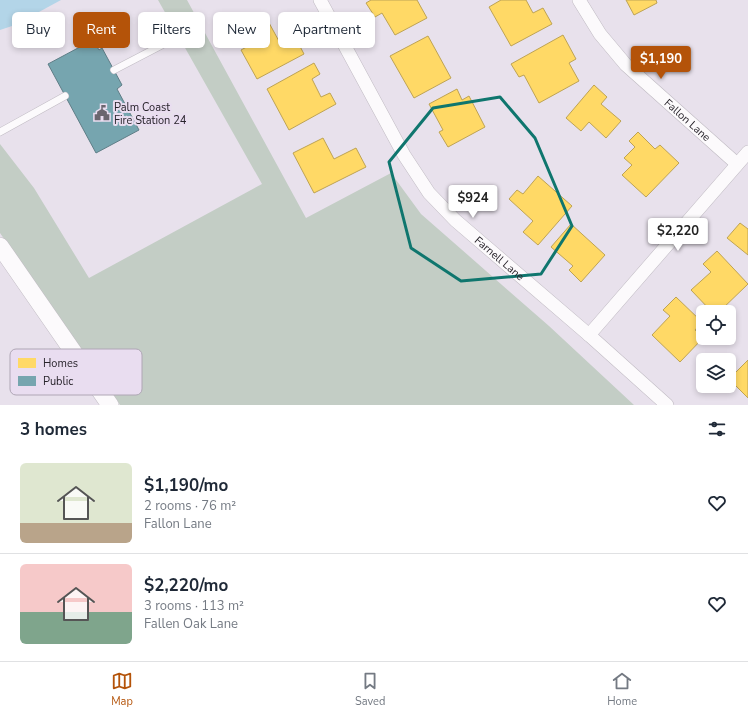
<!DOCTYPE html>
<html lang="en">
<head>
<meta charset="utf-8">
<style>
  :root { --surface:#fff; --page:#f6f6f7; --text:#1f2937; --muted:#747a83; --line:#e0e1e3; --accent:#b45309 }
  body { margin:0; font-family:"Nunito Sans",sans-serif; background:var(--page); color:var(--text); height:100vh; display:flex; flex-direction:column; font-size:15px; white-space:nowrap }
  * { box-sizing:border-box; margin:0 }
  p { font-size:13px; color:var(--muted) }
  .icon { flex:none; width:22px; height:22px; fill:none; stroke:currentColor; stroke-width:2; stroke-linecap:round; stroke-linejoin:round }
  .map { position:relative; height:405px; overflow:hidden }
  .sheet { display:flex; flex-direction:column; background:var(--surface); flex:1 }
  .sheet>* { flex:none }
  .top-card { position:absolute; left:12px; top:12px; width:400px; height:36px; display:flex; gap:8px }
  .buttons { position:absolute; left:696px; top:305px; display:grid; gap:8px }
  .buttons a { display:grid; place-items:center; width:40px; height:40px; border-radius:6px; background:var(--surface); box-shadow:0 2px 6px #0003; font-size:20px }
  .price { position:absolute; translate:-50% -34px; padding:0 9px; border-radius:4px; background:#fff; color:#222; font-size:13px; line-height:26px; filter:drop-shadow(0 1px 2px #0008) }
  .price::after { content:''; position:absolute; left:50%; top:24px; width:12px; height:9px; margin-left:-6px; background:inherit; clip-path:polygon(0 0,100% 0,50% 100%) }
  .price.selected { background:var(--accent); color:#fff }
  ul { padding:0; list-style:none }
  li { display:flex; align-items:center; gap:12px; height:100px; padding:0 20px }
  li+li { border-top:1px solid var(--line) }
  li span { display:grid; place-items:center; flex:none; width:112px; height:80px; border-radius:6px; color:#555 }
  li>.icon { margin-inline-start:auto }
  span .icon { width:48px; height:48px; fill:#fffc; stroke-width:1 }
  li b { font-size:17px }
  h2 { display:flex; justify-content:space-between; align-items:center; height:48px; padding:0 20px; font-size:17px }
  .chip { padding:0 14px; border-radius:6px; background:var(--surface); box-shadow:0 2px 6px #0003; font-size:14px; line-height:36px }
  .chip.selected { background:var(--accent); color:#fff }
  .dock { display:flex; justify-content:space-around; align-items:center; height:56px; border-top:1px solid var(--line); background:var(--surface); font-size:11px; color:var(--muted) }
  .dock a { display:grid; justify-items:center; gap:2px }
  .dock .selected { color:var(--accent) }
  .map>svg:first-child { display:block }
</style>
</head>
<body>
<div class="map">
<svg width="748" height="405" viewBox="0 0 748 405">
  <rect width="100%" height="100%" fill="#e8e1ec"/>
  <path fill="#c3cdc5" d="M158 0H187L306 218 391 173 421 214 549 326 634 405H120L0 233V144L34 188 89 278 262 184Z"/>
  <path fill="#b3d5e8" d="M0 0H61L15 25 0 30Z"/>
  <path fill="#ffd966" stroke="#bea354" d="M371 0H417L427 18 395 35 382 13 375 17 366 3Z
    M501 0H526L533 13 543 8 552 24 511 46 489 7Z
    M626 0H656L657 3 634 15Z
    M268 21 280 43 294 35 304 54 257 79 241 50 254 43 249 31Z
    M563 35 576 59 569 63 579 81 539 103 524 75 519 77 511 64Z
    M428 36 451 78 414 98 390 56Z
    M314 63 320 74 312 79 321 97 330 93 336 104 289 130 267 89Z
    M594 85 607 97 601 104 621 121 606 138 589 122 581 131 566 118Z
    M457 89 462 100 469 96 485 127 448 147 439 132 443 130 429 104Z
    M638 132 655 149 660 145 679 163 646 197 622 175 632 165 624 158 635 147 629 141Z
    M323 138 334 159 356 148 366 167 314 193 293 153Z
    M538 176 572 206 538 245 523 232 533 221 509 199 517 190 523 194Z
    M740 223 748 229V255L727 238Z
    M571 224 605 255 581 282 569 270 573 266 551 247Z
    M717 251 748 284 719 312H712L691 290 711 272 703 264Z
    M676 297 702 322 695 330 703 338 680 362 652 335 670 316 663 310Z
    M748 360V398L729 379Z"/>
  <path fill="#76a5af" stroke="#5f7e87" d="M93 40 99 50 102 48 122 85 117 89 139 130 96 153 48 64Z"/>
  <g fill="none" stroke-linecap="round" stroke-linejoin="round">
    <defs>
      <path id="service" d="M114 70 162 45
        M0 132 65 96"/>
      <g id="minor">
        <path id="s1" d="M320 0 404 155 429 193 455 220 589 335 667 405"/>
        <path id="s2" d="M579 0 600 34 626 65 737 164"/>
        <path d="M589 335 748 152"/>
      </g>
      <path id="tertiary" d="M0 246 110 405"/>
    </defs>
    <use href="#service" stroke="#c0bbc3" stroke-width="8"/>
    <use href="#minor" stroke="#c0bbc3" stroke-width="14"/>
    <use href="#tertiary" stroke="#c0bbc3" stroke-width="18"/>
    <use href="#service" stroke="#fcfafc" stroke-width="7"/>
    <use href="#minor" stroke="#fcfafc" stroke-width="13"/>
    <use href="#tertiary" stroke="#fcfafc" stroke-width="17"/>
  </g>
  <path fill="none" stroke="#0f766e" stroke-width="3" stroke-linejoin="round" d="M500 97 535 138 572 226 541 274 461 281 411 248 389 162 433 108Z"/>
  <defs>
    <symbol id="civic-bare" viewBox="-9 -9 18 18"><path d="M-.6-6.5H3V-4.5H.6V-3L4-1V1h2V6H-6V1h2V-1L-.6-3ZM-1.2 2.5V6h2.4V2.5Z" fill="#6b666f" stroke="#e9ddf0" stroke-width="2.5" paint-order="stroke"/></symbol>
  </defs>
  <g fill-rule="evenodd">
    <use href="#civic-bare" x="91" y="102" width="22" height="22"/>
  </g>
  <g text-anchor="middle" stroke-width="4" stroke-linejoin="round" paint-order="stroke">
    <g font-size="11" fill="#28242b" stroke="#e9ddf0" text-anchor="start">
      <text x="114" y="111">Palm Coast<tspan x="114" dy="13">Fire Station 24</tspan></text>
    </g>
    <g font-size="11" fill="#28242b" stroke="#e9ddf0">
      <text dy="4" stroke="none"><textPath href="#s2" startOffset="163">Fallon Lane</textPath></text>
      <text dy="4" stroke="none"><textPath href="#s1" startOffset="318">Farnell Lane</textPath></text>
    </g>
  </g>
  <rect x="10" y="349" width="132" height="46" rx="6" fill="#e9ddf0" stroke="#afa6b5" stroke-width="1"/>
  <rect x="18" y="358" width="18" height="10" fill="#ffd966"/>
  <rect x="18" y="376" width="18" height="10" fill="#76a5af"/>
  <g font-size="11" fill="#28242b">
    <text x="43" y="367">Homes</text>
    <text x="43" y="385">Public</text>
  </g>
</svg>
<div class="buttons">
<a><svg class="icon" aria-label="locate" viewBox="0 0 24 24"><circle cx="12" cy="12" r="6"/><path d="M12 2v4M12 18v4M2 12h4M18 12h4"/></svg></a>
<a><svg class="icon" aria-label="layers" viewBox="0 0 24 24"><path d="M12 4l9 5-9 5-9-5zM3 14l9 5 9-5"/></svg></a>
</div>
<b class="price selected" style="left:661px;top:80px">$1,190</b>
<b class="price" style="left:473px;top:219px">$924</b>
<b class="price" style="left:678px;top:252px">$2,220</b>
<div class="top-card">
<a class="chip">Buy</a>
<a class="chip selected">Rent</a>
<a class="chip">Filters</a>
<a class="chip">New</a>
<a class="chip">Apartment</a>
</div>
</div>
<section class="sheet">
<h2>3 homes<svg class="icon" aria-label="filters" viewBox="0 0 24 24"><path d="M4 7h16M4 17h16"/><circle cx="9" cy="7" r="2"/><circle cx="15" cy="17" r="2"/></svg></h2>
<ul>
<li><span style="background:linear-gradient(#dfe7d0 75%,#b9a48a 0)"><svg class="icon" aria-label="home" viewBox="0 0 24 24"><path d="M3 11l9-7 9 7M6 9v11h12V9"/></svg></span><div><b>$1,190/mo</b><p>2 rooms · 76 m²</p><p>Fallon Lane</p></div><svg class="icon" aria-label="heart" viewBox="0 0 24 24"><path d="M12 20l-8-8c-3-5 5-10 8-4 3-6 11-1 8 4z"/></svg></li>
<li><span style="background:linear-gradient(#f6c9c9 60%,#7fa58c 0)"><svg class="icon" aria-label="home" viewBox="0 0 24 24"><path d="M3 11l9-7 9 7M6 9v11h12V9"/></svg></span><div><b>$2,220/mo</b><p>3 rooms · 113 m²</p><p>Fallen Oak Lane</p></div><svg class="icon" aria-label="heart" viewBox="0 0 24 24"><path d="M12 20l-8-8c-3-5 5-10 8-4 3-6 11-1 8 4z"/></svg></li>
</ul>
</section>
<nav class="dock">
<a class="selected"><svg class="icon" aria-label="map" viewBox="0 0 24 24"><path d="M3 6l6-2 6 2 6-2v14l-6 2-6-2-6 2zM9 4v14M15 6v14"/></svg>Map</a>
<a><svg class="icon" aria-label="saved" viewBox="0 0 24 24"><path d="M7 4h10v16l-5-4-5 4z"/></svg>Saved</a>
<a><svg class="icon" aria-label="home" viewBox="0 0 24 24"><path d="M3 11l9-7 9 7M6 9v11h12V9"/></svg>Home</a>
</nav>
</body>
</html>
